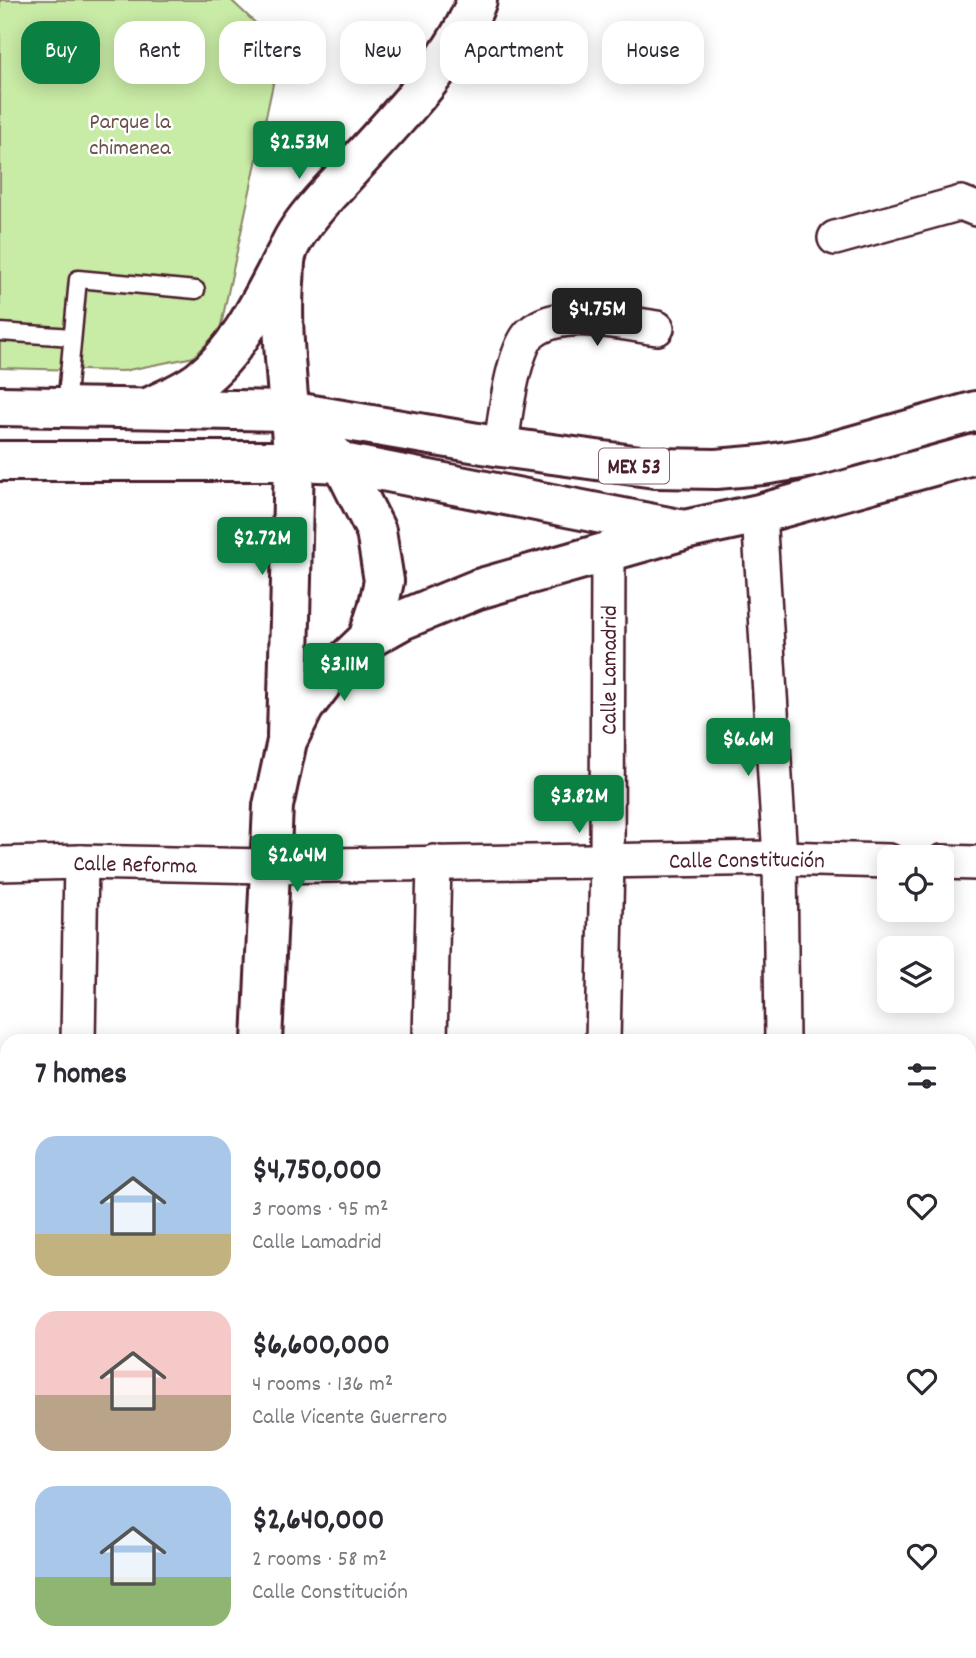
<!DOCTYPE html>
<html lang="en">
<head>
<meta charset="utf-8">
<style>
  :root { --surface:#fff; --page:#f2f2f3; --text:#2b2b33; --muted:#7c7c81; --accent:#0b8043 }
  body { margin:0; font-family:Dekko,sans-serif; background:var(--page); color:var(--text); height:100vh; display:flex; flex-direction:column; font-size:26px; white-space:nowrap }
  * { box-sizing:border-box; margin:0 }
  p { font-size:23px; color:var(--muted) }
  .icon { flex:none; width:38px; height:38px; fill:none; stroke:currentColor; stroke-width:2; stroke-linecap:round; stroke-linejoin:round }
  .map { position:relative; flex:1; overflow:hidden }
  .drawer { position:absolute; left:0px; top:1034px; width:976px; height:625px; display:flex; flex-direction:column; background:var(--surface); border-radius:21px 21px 0 0; box-shadow:0 4px 18px #0003 }
  .drawer>* { flex:none }
  .banner { position:absolute; left:21px; top:21px; width:934px; height:63px; display:flex; gap:14px }
  .fabs { position:absolute; left:877px; top:845px; display:grid; gap:14px }
  .fabs a { display:grid; place-items:center; width:77px; height:77px; border-radius:14px; background:var(--surface); box-shadow:0 4px 18px #0003; font-size:35px }
  .price { position:absolute; translate:-50% -60px; padding:0 16px; border-radius:7px; background:var(--accent); color:#fff; font-size:23px; line-height:46px; filter:drop-shadow(0 2px 4px #0008) }
  .price::after { content:''; position:absolute; left:50%; top:42px; width:21px; height:16px; margin-left:-10px; background:inherit; clip-path:polygon(0 0,100% 0,50% 100%) }
  .price.current { background:#222; color:#fff }
  ul { padding:0; list-style:none }
  li { display:flex; align-items:center; gap:21px; height:175px; padding:0 35px }
  li span { display:grid; place-items:center; flex:none; width:196px; height:140px; border-radius:21px; color:#555 }
  li>.icon { margin-inline-start:auto }
  span .icon { width:84px; height:84px; fill:#fffc; stroke-width:1 }
  li b { font-size:30px }
  h2 { display:flex; justify-content:space-between; align-items:center; height:84px; padding:0 35px; font-size:30px }
  .chip { padding:0 24px; border-radius:21px; background:var(--surface); box-shadow:0 4px 18px #0003; font-size:24px; line-height:63px }
  .chip.current { background:var(--accent); color:#fff }
  .map>svg:first-child { display:block }
</style>
</head>
<body>
<div class="map">
<svg width="976" height="1658" viewBox="0 0 976 1658">
  <rect width="100%" height="100%" fill="#fff"/>
  <filter id="ink" filterUnits="userSpaceOnUse"><feTurbulence type="fractalNoise" baseFrequency=".0143" numOctaves="2"/><feDisplacementMap in="SourceGraphic" scale="14" xChannelSelector="R" yChannelSelector="G"/><feConvolveMatrix kernelMatrix="1 2 1 2 8 2 1 2 1" color-interpolation-filters="sRGB"/></filter>
  <g filter="url(#ink)">
    <path fill="#c8eba5" stroke="#898568" stroke-width="2" d="M0 0H231L281 47 220 330 194 357 123 371 0 368Z"/>
    <g fill="none" stroke-linecap="round" stroke-linejoin="round">
      <defs>
        <path id="service" d="M0 332 72 337
          M66 407 78 279 196 290"/>
        <g id="minor">
          <path d="M835 238 961 203 976 209"/>
          <path d="M501 447C504 422 513 348 531 333 561 307 621 323 657 328"/>
          <path d="M759 514 780 858 782 1041"/>
          <path d="M942 862 976 863"/>
          <path id="s1" d="M0 864 81 862 269 866 780 858 889 861"/>
          <path d="M78 1041 81 862"/>
          <path d="M430 1041 434 862"/>
          <path id="s2" d="M603 1041 607 862 608 551"/>
          <path d="M0 1145H7"/>
          <path d="M970 1410H976"/>
          <path d="M0 1425H7"/>
          <path d="M81 1652V1658"/>
          <path d="M777 1652V1658"/>
          <path d="M423 1658V1652"/>
          <path d="M599 1658V1652"/>
        </g>
        <path id="tertiary" d="M289 411C286 368 281 325 284 282 285 274 284 264 286 256 292 232 322 200 339 182 385 130 453 66 477 0"/>
        <path id="secondary" d="M287 736 294 461 291 429
          M262 1041 273 806 287 741 304 707 324 681 368 639 378 608 384 581 376 531 342 463 289 411
          M250 1652V1658"/>
        <path id="primary" d="M0 406 289 411 501 447 655 468 716 469 763 465 813 457 976 411
          M152 406C168 398 186 391 200 380 240 349 263 297 286 254
          M0 461H294L342 463 684 530
          M368 639 402 620 478 589 684 530 759 514 976 454"/>
      </defs>
      <use href="#service" stroke="#4a1f2b" stroke-width="21"/>
      <use href="#minor" stroke="#4a1f2b" stroke-width="38"/>
      <use href="#tertiary" stroke="#4a1f2b" stroke-width="44"/>
      <use href="#secondary" stroke="#4a1f2b" stroke-width="44"/>
      <use href="#primary" stroke="#4a1f2b" stroke-width="44"/>
      <use href="#service" stroke="#fff" stroke-width="16"/>
      <use href="#minor" stroke="#fff" stroke-width="33"/>
      <use href="#tertiary" stroke="#fff" stroke-width="38"/>
      <use href="#secondary" stroke="#fff" stroke-width="38"/>
      <use href="#primary" stroke="#fff" stroke-width="38"/>
    </g>
  </g>
  <g text-anchor="middle" stroke-width="5" stroke-linejoin="round" paint-order="stroke">
    <rect fill="#fff" stroke="#80626b" stroke-width="2" x="599" y="448.5" width="70" height="35" rx="5"/>
    <g font-size="21" font-weight="bold" fill="#4a1f2b">
      <text x="634" y="473">MEX 53</text>
    </g>
    <g font-size="23" fill="#6a524a" stroke="#fff">
      <text x="130" y="128">Parque la<tspan x="130" dy="26">chimenea</tspan></text>
    </g>
    <g font-size="23" fill="#4a1f2b" stroke="#fff">
      <text dy="8" stroke="none"><textPath href="#s2" startOffset="371">Calle Lamadrid</textPath></text>
      <text dy="8" stroke="none"><textPath href="#s1" startOffset="747">Calle Constitución</textPath></text>
      <text dy="8" stroke="none"><textPath href="#s1" startOffset="135">Calle Reforma</textPath></text>
    </g>
  </g>
</svg>
<div class="fabs">
<a><svg class="icon" aria-label="locate" viewBox="0 0 24 24"><circle cx="12" cy="12" r="6"/><path d="M12 2v4M12 18v4M2 12h4M18 12h4"/></svg></a>
<a><svg class="icon" aria-label="layers" viewBox="0 0 24 24"><path d="M12 4l9 5-9 5-9-5zM3 14l9 5 9-5"/></svg></a>
</div>
<b class="price" style="left:299px;top:181px">$2.53M</b>
<b class="price current" style="left:597px;top:348px">$4.75M</b>
<b class="price" style="left:262px;top:577px">$2.72M</b>
<b class="price" style="left:344px;top:703px">$3.11M</b>
<b class="price" style="left:748px;top:778px">$6.6M</b>
<b class="price" style="left:579px;top:835px">$3.82M</b>
<b class="price" style="left:297px;top:894px">$2.64M</b>
<div class="banner">
<a class="chip current">Buy</a>
<a class="chip">Rent</a>
<a class="chip">Filters</a>
<a class="chip">New</a>
<a class="chip">Apartment</a>
<a class="chip">House</a>
</div>
<section class="drawer">
<h2>7 homes<svg class="icon" aria-label="filters" viewBox="0 0 24 24"><path d="M4 7h16M4 17h16"/><circle cx="9" cy="7" r="2"/><circle cx="15" cy="17" r="2"/></svg></h2>
<ul>
<li><span style="background:linear-gradient(#a9c7e8 70%,#c2b280 0)"><svg class="icon" aria-label="home" viewBox="0 0 24 24"><path d="M3 11l9-7 9 7M6 9v11h12V9"/></svg></span><div><b>$4,750,000</b><p>3 rooms · 95 m²</p><p>Calle Lamadrid</p></div><svg class="icon" aria-label="heart" viewBox="0 0 24 24"><path d="M12 20l-8-8c-3-5 5-10 8-4 3-6 11-1 8 4z"/></svg></li>
<li><span style="background:linear-gradient(#f6c9c9 60%,#b9a48a 0)"><svg class="icon" aria-label="home" viewBox="0 0 24 24"><path d="M3 11l9-7 9 7M6 9v11h12V9"/></svg></span><div><b>$6,600,000</b><p>4 rooms · 136 m²</p><p>Calle Vicente Guerrero</p></div><svg class="icon" aria-label="heart" viewBox="0 0 24 24"><path d="M12 20l-8-8c-3-5 5-10 8-4 3-6 11-1 8 4z"/></svg></li>
<li><span style="background:linear-gradient(#a9c7e8 65%,#8fb573 0)"><svg class="icon" aria-label="home" viewBox="0 0 24 24"><path d="M3 11l9-7 9 7M6 9v11h12V9"/></svg></span><div><b>$2,640,000</b><p>2 rooms · 58 m²</p><p>Calle Constitución</p></div><svg class="icon" aria-label="heart" viewBox="0 0 24 24"><path d="M12 20l-8-8c-3-5 5-10 8-4 3-6 11-1 8 4z"/></svg></li>
</ul>
</section>
</div>
</body>
</html>
